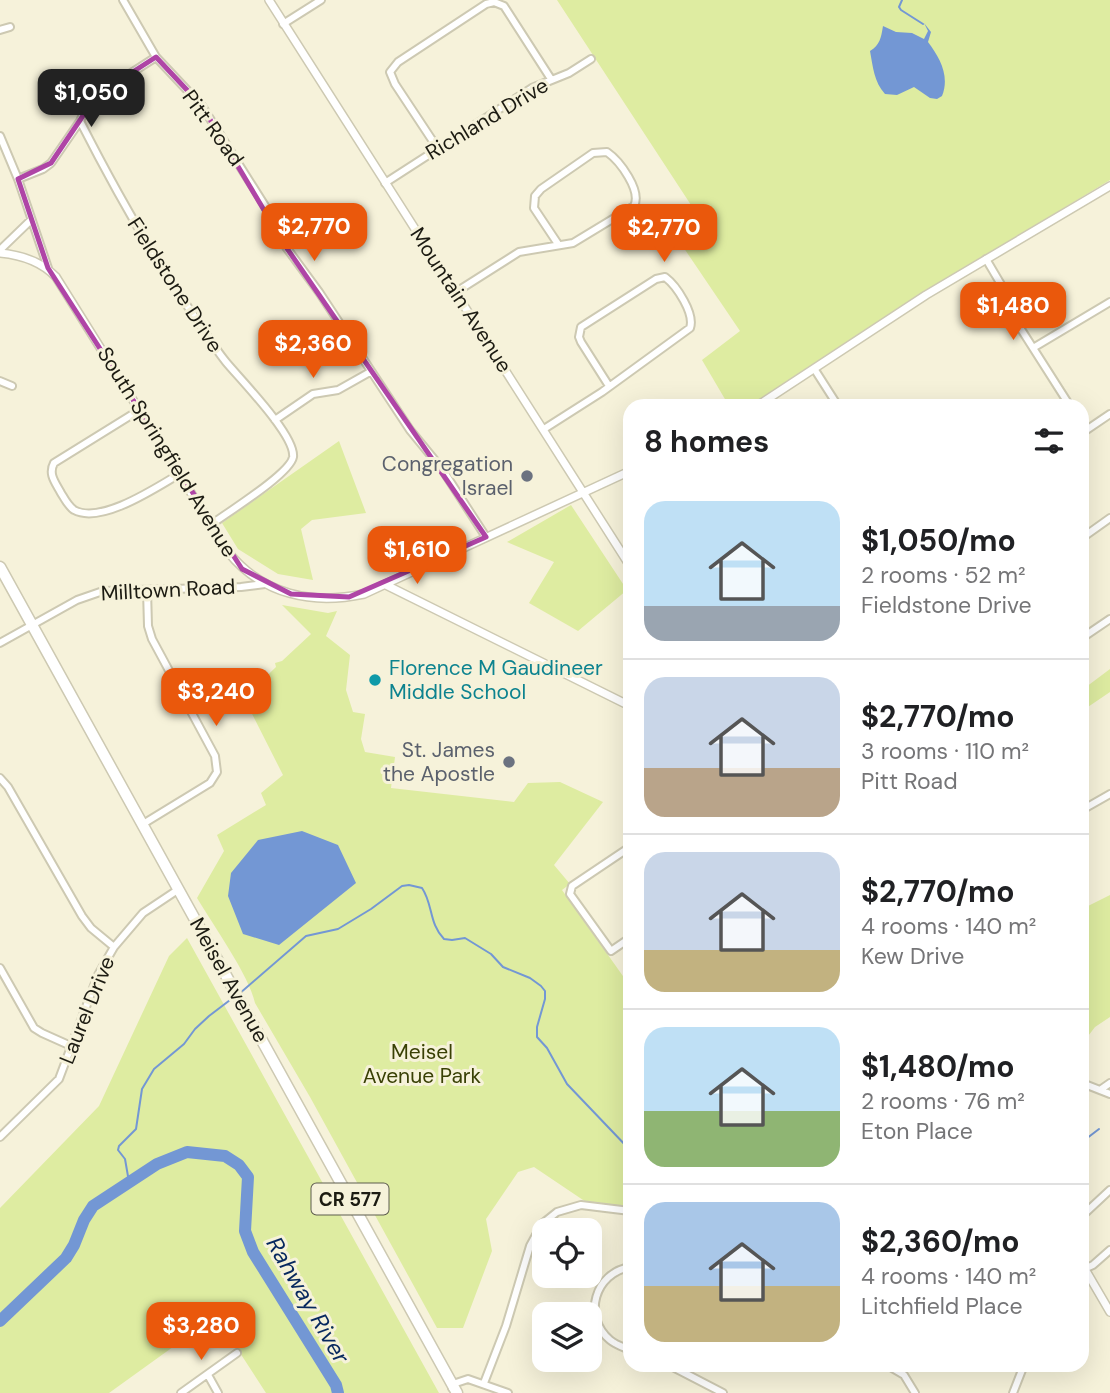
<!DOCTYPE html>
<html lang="en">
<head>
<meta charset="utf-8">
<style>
  :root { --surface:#fff; --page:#f6f6f6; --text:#202124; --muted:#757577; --line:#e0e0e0; --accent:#ea580c }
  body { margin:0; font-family:"DM Sans",sans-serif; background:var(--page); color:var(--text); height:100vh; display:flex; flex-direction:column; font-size:26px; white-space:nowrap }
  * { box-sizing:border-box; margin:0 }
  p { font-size:23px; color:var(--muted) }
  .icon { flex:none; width:38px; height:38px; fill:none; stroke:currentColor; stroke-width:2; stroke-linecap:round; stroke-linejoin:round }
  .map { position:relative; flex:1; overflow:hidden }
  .side { position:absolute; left:623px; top:399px; width:466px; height:973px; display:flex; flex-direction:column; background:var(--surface); border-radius:21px; box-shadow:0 7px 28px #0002 }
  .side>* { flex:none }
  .controls { position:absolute; left:532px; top:1218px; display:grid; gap:14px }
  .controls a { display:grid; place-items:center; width:70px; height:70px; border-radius:14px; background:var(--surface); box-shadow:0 7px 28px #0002; font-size:35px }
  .price { position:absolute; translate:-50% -60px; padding:0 16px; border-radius:14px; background:var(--accent); color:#fff; font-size:23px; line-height:46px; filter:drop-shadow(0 2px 4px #0008) }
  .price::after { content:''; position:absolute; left:50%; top:42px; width:21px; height:16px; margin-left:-10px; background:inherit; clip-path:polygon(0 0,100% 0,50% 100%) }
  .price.selected { background:#222; color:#fff }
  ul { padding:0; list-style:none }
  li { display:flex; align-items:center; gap:21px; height:175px; padding:0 21px }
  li+li { border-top:2px solid var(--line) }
  li span { display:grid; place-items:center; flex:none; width:196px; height:140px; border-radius:21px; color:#555 }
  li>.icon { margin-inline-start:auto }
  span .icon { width:84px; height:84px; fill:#fffc; stroke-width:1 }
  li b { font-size:30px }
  h2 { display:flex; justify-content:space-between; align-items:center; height:84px; padding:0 21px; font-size:30px }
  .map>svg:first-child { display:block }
</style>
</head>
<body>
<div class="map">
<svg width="1110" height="1393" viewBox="0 0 1110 1393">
  <rect width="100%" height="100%" fill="#f6f2da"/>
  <path fill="#deeca1" d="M557 0H1110V180L902 306 749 406H729L702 360 740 331 671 229 691 205Z
    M339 441 366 513 312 520 301 529 313 580 278 574 238 549 222 523Z
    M571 505 627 590 578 631 529 603 554 562 507 542Z
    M282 605 328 613 337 611 326 636 350 655 346 690 353 712 365 714 361 739 365 752 395 757 391 788 514 802 528 783 560 782 603 802 554 865 570 884 562 890 630 986V1210L586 1202 534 1167 518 1172 486 1219 492 1251 463 1328H437L310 1097 255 1003C249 975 213 925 197 898L224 851 217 835 266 805 261 793 283 775 244 698 276 667 275 663 282 661 311 634Z
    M1110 669V692L1082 711V690Z
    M1110 895V1017L1095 1027 1082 1044V909Z
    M187 938 439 1393H266L216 1316 109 1393H0V1208L99 1106 169 956Z"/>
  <path fill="#7397d4" d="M924 23 931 32 928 42C940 58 950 76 942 96L937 99 930 98 914 87 897 95 885 94C874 82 873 67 870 51 880 45 881 38 883 26L896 32 912 33 924 39 928 31Z
    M302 831 338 845 356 883 279 945 243 934 228 896 231 873 258 840Z"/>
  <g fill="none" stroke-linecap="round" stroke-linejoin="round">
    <path stroke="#7397d4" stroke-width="2" d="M902 0 899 7 901 10 923 24
      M239 994 306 936 338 929 371 909 402 886 409 885 422 888C433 904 429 924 444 939L452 940 465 938 491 954 503 967 530 978 541 986 545 991V999L537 1027V1037L547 1048 567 1084 630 1150
      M1082 1142 1099 1129
      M129 1182 125 1159 118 1150 119 1146 136 1129 142 1089 154 1069 184 1044 195 1029 209 1016 234 997"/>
    <path stroke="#7397d4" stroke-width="12" d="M0 1321 66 1258 74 1245 84 1220 93 1206 157 1164 187 1152 225 1156 239 1165 248 1177 245 1231 253 1252 336 1385 338 1393"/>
    <defs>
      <path id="minor" d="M123 0 156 57 202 106 267 209 286 247 319 292 410 430 442 469 486 537
        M283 24 321 0
        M0 30 10 27
        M80 121C113 186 148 249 190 310 202 327 213 346 226 362 240 379 296 436 293 457 290 474 228 512 212 524
        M0 136 18 179 48 268
        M438 149 395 84 390 72 398 62 486 4 494 2 504 6 551 79
        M18 179 43 169 51 163 80 121 87 106 97 95 156 57
        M385 183 532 88 569 73 591 59
        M0 250 31 220
        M986 259 1009 298 1019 326 1070 406
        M456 292 519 252 573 243 634 206C642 191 620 161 607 152L593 153 541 189 535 196 534 208 558 244
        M1033 348 1110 302
        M815 370 838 406
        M0 381 12 386
        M141 409 54 463C48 474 55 482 61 493 64 498 68 506 74 510 101 525 157 487 181 473
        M275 420 313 394 338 390 370 372
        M544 429 602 392 690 328C695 314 677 286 665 277L656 279 581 327 579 337 581 342 609 386
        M1082 433 1110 414
        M1082 538 1110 518
        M1082 638 1110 619
        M0 643 77 600 103 591 241 587 265 584
        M0 778 8 787 82 916 91 928 114 947
        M1082 810 1110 794
        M143 824 210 783 217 772 215 756 152 639 148 626 147 590
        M630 847 572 886 570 894 611 951 630 938
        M0 968 34 1028 42 1033 71 1046
        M1082 1083 1110 1094
        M1100 1090 1110 1083
        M0 1137 59 1079 98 975 114 947 143 913 179 889
        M1082 1216 1110 1190
        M630 1267C595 1273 582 1316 610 1340 616 1345 623 1347 630 1350
        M1082 1270 1093 1265 1110 1250
        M669 1365 723 1393
        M887 1365 904 1375 915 1393
        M208 1375 218 1393
        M484 1383 506 1326 530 1246 542 1224 557 1212 581 1205 630 1211
        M452 1388 453 1384 468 1379 508 1393
        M181 1393 237 1353
        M1013 1393 1024 1365"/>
      <path id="tertiary" d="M269 0 630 566
        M0 253C21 255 41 261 56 277L228 552C263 595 312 605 364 594L630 471
        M757 406 926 295 1110 186
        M386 585 630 706
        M1082 1264 1110 1312"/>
      <path id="primary" d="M0 567 457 1393"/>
    </defs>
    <use href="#minor" stroke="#cdc9b2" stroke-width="10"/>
    <use href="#tertiary" stroke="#cdc9b2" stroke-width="10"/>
    <use href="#primary" stroke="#cdc9b2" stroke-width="13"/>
    <use href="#minor" stroke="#fff" stroke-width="6"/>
    <use href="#tertiary" stroke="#fff" stroke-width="7"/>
    <use href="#primary" stroke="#fff" stroke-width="10"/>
  </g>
  <path fill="none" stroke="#af45a6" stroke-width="5" stroke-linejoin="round" d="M156 57 202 106 286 247 486 537 349 597 291 594 242 569 48 268 18 179 51 163 97 95Z"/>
  <g fill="#6b7280" stroke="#f6f2da" stroke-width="2.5">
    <circle cx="527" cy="476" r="7"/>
    <circle cx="509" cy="762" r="7"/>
  </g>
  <circle fill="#0f9aa8" stroke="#f6f2da" stroke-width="2.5" cx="375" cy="680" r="7"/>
  <g text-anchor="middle" stroke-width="6" stroke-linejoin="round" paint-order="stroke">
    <rect fill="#f6f2da" stroke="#5d5c4e" stroke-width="2" x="311.5" y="1183.5" width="77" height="31" rx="5"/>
    <g font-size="19" font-weight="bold" fill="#1c1b12">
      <text x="350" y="1206">CR 577</text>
    </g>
    <g font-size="21" fill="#1c1b12" stroke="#f6f2da">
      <text transform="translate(487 119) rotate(-31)" y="7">Richland Drive</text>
      <text transform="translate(213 128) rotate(54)" y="7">Pitt Road</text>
      <text transform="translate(175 285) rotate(57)" y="7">Fieldstone Drive</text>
      <text transform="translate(461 300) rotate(57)" y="7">Mountain Avenue</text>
      <text transform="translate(167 452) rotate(58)" y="7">South Springfield Avenue</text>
      <text transform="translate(168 590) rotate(-3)" y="7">Milltown Road</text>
      <text transform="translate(229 980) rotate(61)" y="7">Meisel Avenue</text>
      <text transform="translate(87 1010) rotate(-68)" y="7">Laurel Drive</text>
    </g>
    <g font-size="21" fill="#5b616d" stroke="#f6f2da" text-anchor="end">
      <text x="513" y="471">Congregation<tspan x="513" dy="24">Israel</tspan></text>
      <text x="495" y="757">St. James<tspan x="495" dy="24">the Apostle</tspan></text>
    </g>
    <g font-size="21" fill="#0d838f" stroke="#f6f2da" text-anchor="start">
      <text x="389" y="675">Florence M Gaudineer<tspan x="389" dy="24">Middle School</tspan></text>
    </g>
    <g font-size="21" fill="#394005" stroke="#f6f2da">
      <text x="422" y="1059">Meisel<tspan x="422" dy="24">Avenue Park</tspan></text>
    </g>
    <g font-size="23" font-style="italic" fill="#07285e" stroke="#f6f2da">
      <text transform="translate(308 1300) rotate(60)" y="8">Rahway River</text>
    </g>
  </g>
</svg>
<div class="controls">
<a><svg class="icon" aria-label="locate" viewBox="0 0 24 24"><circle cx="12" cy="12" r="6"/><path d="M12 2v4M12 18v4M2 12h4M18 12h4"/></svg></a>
<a><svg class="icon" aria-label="layers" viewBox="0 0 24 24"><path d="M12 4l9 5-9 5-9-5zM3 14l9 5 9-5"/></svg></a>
</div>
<b class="price selected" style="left:91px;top:129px">$1,050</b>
<b class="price" style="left:314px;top:263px">$2,770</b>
<b class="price" style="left:664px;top:264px">$2,770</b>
<b class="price" style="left:1013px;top:342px">$1,480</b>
<b class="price" style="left:313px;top:380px">$2,360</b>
<b class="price" style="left:417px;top:586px">$1,610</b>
<b class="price" style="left:216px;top:728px">$3,240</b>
<b class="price" style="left:201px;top:1362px">$3,280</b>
<section class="side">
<h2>8 homes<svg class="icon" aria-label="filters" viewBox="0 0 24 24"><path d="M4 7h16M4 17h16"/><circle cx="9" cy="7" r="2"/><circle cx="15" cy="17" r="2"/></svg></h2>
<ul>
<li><span style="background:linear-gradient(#bfe0f5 75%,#9aa5b1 0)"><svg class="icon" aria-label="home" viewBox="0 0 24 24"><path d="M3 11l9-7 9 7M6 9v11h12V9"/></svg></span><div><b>$1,050/mo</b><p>2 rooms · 52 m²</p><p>Fieldstone Drive</p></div></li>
<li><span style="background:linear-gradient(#c9d6e8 65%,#b9a48a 0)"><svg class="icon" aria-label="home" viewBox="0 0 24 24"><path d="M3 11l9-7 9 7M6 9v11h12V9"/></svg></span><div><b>$2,770/mo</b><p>3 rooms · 110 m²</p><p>Pitt Road</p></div></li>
<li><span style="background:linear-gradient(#c9d6e8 70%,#c2b280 0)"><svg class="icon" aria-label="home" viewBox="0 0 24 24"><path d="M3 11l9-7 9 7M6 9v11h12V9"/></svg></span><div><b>$2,770/mo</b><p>4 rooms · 140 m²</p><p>Kew Drive</p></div></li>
<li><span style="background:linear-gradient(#bfe0f5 60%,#8fb573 0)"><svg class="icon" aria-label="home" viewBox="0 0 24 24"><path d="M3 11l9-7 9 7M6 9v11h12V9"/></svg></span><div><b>$1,480/mo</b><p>2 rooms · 76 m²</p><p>Eton Place</p></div></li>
<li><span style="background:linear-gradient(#a9c7e8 60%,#c2b280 0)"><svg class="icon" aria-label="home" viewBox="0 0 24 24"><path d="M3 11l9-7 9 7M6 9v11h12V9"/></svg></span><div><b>$2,360/mo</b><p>4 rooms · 140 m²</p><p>Litchfield Place</p></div></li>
</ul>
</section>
</div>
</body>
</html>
